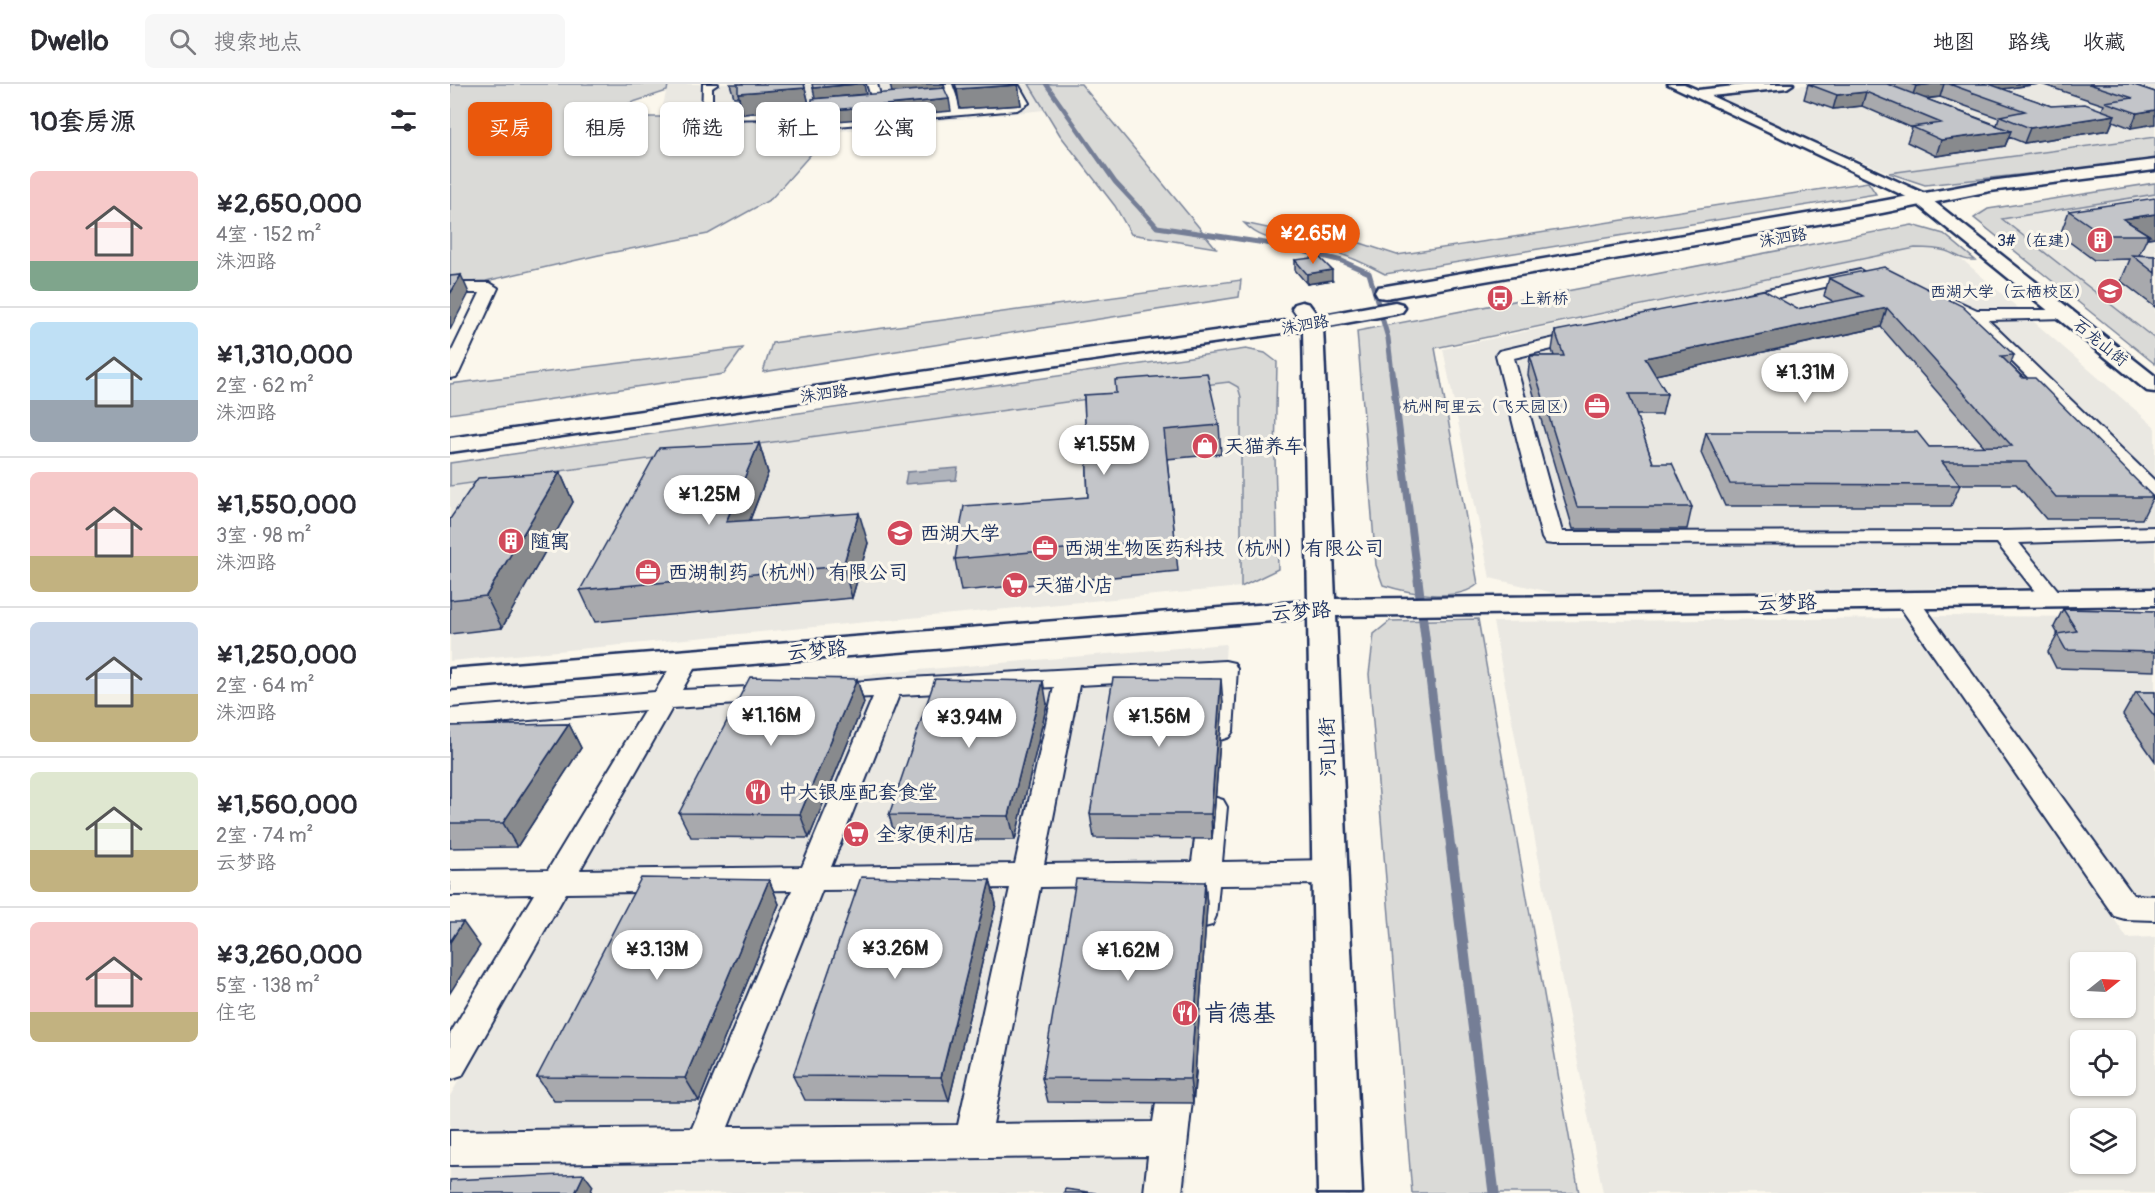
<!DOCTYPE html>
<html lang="zh">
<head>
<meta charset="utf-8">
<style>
  :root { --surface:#fff; --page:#f7f7f7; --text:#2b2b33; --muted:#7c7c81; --line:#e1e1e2; --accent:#ea580c }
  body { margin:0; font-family:Pangolin,"LXGW WenKai TC",sans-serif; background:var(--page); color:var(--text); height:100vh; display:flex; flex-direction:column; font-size:22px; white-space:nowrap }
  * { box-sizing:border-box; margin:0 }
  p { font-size:20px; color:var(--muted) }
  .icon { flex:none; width:33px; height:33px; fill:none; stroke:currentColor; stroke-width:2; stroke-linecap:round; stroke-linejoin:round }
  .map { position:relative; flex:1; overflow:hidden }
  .panel { display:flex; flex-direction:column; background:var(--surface); width:450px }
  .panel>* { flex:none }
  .guide { position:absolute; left:18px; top:18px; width:570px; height:54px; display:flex; gap:12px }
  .needle { width:39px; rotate:72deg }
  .fabs { position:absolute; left:1620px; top:868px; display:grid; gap:12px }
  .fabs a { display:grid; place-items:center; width:66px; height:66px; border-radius:9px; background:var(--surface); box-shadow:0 2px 4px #0004; font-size:30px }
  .price { position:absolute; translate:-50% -51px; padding:0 14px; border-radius:21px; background:#fff; color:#222; font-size:20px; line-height:39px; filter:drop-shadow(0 2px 3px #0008) }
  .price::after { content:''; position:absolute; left:50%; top:36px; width:18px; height:14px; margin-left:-9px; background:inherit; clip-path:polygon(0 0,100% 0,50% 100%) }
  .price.active { background:var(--accent); color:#fff }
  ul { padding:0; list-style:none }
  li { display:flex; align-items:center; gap:18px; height:150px; padding:0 30px }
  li+li { border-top:2px solid var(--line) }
  li span { display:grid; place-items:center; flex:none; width:168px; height:120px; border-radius:9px; color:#555 }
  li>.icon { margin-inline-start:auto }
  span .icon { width:72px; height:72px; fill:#fffc; stroke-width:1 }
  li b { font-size:26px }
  h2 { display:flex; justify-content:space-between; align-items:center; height:72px; padding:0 30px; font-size:26px }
  .pill { padding:0 21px; border-radius:9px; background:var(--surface); box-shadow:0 2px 4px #0004; font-size:21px; line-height:54px }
  .pill.active { background:var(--accent); color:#fff }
  header { display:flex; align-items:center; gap:36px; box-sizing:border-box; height:84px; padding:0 30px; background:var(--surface); border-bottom:2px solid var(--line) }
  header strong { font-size:28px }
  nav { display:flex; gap:33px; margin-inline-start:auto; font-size:21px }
  .search { width:420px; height:54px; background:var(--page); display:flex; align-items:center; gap:15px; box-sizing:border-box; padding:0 21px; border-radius:9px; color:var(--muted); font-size:22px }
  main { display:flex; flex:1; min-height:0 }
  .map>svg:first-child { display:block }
</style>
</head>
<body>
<header>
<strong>Dwello</strong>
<div class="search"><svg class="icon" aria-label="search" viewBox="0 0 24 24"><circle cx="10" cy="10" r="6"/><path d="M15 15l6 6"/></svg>搜索地点</div>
<nav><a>地图</a><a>路线</a><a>收藏</a></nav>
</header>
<main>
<section class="panel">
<h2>10套房源<svg class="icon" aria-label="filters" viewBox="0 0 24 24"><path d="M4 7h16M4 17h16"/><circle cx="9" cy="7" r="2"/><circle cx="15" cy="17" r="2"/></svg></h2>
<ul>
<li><span style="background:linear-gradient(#f6c9c9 75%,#7fa58c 0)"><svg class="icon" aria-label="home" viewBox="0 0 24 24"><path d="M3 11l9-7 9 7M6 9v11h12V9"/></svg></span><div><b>¥2,650,000</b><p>4室 · 152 m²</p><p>洙泗路</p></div></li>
<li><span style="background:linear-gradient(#bfe0f5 65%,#9aa5b1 0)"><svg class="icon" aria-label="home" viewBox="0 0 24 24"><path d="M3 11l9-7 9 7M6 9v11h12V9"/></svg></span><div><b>¥1,310,000</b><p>2室 · 62 m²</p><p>洙泗路</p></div></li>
<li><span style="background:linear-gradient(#f6c9c9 70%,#c2b280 0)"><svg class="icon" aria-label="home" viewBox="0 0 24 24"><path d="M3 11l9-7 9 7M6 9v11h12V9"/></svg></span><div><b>¥1,550,000</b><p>3室 · 98 m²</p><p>洙泗路</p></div></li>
<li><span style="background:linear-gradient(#c9d6e8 60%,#c2b280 0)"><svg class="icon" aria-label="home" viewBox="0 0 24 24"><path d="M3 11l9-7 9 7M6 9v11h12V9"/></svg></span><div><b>¥1,250,000</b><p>2室 · 64 m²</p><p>洙泗路</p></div></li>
<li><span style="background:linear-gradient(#dfe7d0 65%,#c2b280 0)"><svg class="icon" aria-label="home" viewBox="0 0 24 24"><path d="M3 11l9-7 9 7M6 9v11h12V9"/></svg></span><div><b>¥1,560,000</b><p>2室 · 74 m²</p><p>云梦路</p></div></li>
<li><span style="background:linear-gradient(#f6c9c9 75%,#c2b280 0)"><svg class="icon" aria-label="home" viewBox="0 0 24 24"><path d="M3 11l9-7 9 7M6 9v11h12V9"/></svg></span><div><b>¥3,260,000</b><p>5室 · 138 m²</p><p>住宅</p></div></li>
</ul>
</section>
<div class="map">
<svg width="1705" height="1109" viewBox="0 0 1705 1109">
  <rect width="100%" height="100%" fill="#fbf7ec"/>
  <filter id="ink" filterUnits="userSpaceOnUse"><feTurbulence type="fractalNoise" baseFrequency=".0167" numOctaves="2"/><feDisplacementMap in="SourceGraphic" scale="12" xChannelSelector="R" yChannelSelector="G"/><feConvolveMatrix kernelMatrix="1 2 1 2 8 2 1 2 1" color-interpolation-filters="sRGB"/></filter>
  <g filter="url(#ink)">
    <path fill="#eae8e2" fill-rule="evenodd" d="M225 0H579L594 26 363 50 352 38 342 35 278 38 210 33 218 1Z
      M1362 0H1705V53L1439 89 1262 11Z
      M1705 99V280L1524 134 1528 128 1538 125Z
      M1465 164H1483L1498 168 1514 177 1705 343V502L1104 509 1040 494 993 265Z
      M779 298 788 303 791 313V503L0 577V402L756 299Z
      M1484 532 1705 533V824L1675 823Z
      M1462 534 1677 854 1705 853V1109H1153L1043 538ZM1630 879H1676V924H1630ZM1630 957H1676V1002H1630ZM1630 1035H1676V1080H1630Z
      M776 560 737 1109H0V1012L213 634 268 603Z"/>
    <path fill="#dadad7" stroke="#7a849a" stroke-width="1.5" d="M0 0H225L218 1 217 7 156 27 176 33H210L278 38 342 35 363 50 361 70 321 115 258 150 149 171 36 197 0 199Z
      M579 0H631L766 164 681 150 665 122 610 51Z
      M1705 53V76L1475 101 1439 89Z
      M1418 98 1426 110 935 190C911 177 886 167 859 160 833 154 814 160 794 139L831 147 892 153 947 171Z
      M1705 99V110L1552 135 1705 255V280L1524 134 1538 125Z
      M1462 141 1494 150 1525 176C1513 177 1507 171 1496 167 1486 164 1476 164 1465 164L985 264 1028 500C1007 519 958 509 933 501L926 481 907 247Z
      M791 196 789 213 313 288 322 259Z
      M293 264 274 290 0 330V300Z
      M796 265 815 269 827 278 825 373 828 485 791 503V313L788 303 779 298 638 315 0 402V379Z
      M1028 535 1129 1109H962L919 590 924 550 940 537Z"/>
    <path fill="#afb3bb" stroke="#747e96" stroke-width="1.5" d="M508 384 506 396 455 400 457 388Z"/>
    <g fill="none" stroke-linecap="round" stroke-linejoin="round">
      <path stroke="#747e96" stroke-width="4.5" d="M596 0 665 98 692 127"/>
      <path stroke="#747e96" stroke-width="5" d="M691 125 707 143 829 161 892 177 919 189 938 254 942 289"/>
      <path stroke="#747e96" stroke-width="7" d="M942 288 968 498"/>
      <path stroke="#747e96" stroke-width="9" d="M968 496 1001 765"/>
      <path stroke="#747e96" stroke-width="11" d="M1001 764 1044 1109"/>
      <defs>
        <path id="minor" d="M253 0H268L262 4V29L353 28 366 37 500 26 492 0H502L511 25 564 20 567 18 558 0H568L579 19 567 26 365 44 353 40 349 34 252 35Z
          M417 0H427L431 14 430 16H422Z
          M1410 186 1418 191 1415 194 1289 222 1281 217 1289 212Z
          M0 199H40L48 204 9 289 6 293 0 294V271L30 209H0Z
          M1492 210 1527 226H1622L1624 229 1622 232 1616 234 1538 236 1705 397V414L1698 412 1518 234 1486 218 1484 215 1486 212Z
          M1135 247 1143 252 1141 256 1064 274 1112 448 1553 447 1705 443V455L1569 459 1615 515 1611 520 1603 522 1595 520 1547 459 1103 460 1095 459 1092 454 1046 271 1049 267Z
          M1458 510 1466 512 1683 811 1705 812V836L1675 835 1664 832 1446 517 1450 512Z
          M237 568 246 570 249 576 232 606 322 602 331 604 335 610 331 616 322 618 222 624 130 786 352 783 423 613 378 615 369 613 365 607 369 601 440 595 775 577 784 579 787 585 783 647 779 653 770 656 761 653 757 647 762 594 629 601 594 780 742 778 749 723 753 716 763 713 773 716 777 723 772 778 880 776 890 780 895 788 890 796 880 800 769 801 766 832 762 841 751 844 740 841 736 832 739 801 590 803 543 1040 703 1038 711 988 716 977 728 972 740 977 745 988 732 1109H694L698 1072 0 1081V1047L242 1044 342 806 116 809 12 992 0 996V950L84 810 0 811V787L98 786 195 626 0 643V625L205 608 228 570ZM604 603 565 780 381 783 449 611ZM560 804 508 1041 278 1043 372 806Z"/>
        <path id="tertiary" d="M1218 0H1234L1248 6 1303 0H1343L1337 4 1261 12 1473 109 1705 292V308L1697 307 1461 115Z
          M852 218 859 220 868 232 945 218 952 220 955 224 952 228 945 230 873 243 885 515 1705 505V521L886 532 912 1109H868L858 534 0 605V585L858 517 853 246 0 368V354L850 235 842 224 845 220Z"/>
        <path id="secondary" d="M1705 76V86L1540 107 1432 129 936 214 928 213 925 208 928 203 936 202 1432 117 1540 97Z"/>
      </defs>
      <use href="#minor" stroke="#1b2f5e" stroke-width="4"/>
      <use href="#tertiary" stroke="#1b2f5e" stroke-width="5"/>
      <use href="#secondary" stroke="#1b2f5e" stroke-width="5"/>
      <use href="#minor" fill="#fbf7ec" fill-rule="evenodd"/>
      <use href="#tertiary" fill="#fbf7ec" fill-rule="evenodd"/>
      <use href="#secondary" fill="#fbf7ec" fill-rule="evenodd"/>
    </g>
    <path fill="#a8a9ad" stroke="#1b2f5e" stroke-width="1.5" fill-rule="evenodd" d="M280 0H354L360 24 293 30 289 13H284Z
      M505 0H568L571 21 510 25Z
      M1358 0H1589L1552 5 1601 22 1652 26 1654 21 1591 0H1681L1705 8 1681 44 1663 37 1659 46 1574 59 1559 53 1555 62 1486 72 1457 58 1462 44 1412 22 1383 25 1354 15ZM1490 13 1549 34 1547 41 1476 15Z
      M1619 127 1705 153 1697 154 1689 171 1705 172V223L1671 197 1680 175 1644 176 1610 151Z
      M845 176 882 196 857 200 845 186Z
      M1379 194 1564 271 1560 281 1703 413 1692 435H1596L1566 400H1509L1510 401 1501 422H1275L1251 369 1256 348 1479 363H1535L1431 243 1205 291 1217 310 1212 331H1186L1203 379 1242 423 1237 445H1123L1078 291 1080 272H1104L1102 266 1105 247 1347 225 1384 218 1374 212Z
      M634 311 769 341 771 370 717 375 728 487 511 507 505 475 638 413Z
      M309 359 318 389 300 436 418 459 402 514 145 538 130 506Z
      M110 388 123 418 52 544 0 550V435Z
      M1613 525 1705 527V587L1606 584 1598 568 1608 550 1604 543Z
      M407 595 414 619 359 754 241 753 229 729Z
      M1686 608H1705V677L1673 631Z
      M773 619 762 755 644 754 640 730Z
      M597 620 565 756H446L439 731Z
      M119 640 131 664 67 763 0 764V642Z
      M319 796 329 820 249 1017H104L87 993Z
      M540 796 546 820 499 1017 355 1016 343 992Z
      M755 798 757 822 743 1019 598 1018 592 994Z"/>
    <path fill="#888a8d" stroke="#1b2f5e" stroke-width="1.5" d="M407 0H414L416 10 365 15 363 4Z
      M440 0H494L495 4 442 9Z
      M1483 0H1494L1490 13 1461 16 1466 2Z
      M1523 0H1589L1523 9Z
      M568 1 571 21 510 25 507 5Z
      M355 4 360 24 293 30 288 9Z
      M1416 8 1412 22 1383 25 1387 11Z
      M499 15 501 27 364 39 361 28Z
      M1705 26V40L1681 44 1687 29Z
      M1665 31 1659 46 1574 59 1580 44Z
      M1561 47 1555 62 1486 72 1491 56Z
      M1705 130V153L1697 154 1699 151 1673 135Z
      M882 186V196L857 200V190Z
      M11 191 19 209 0 246V210Z
      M1437 224 1431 243 1191 294 1195 274Z
      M309 359 318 389 287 469 276 438Z
      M110 388 123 418 52 544 36 512Z
      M409 429 418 459 402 514 393 482Z
      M407 595 414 619 359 754 350 730Z
      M771 595 773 619 762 755 761 730Z
      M593 597 597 620 565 756 559 732Z
      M119 640 131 664 67 763 53 739Z
      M319 796 329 820 249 1017 235 994Z
      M540 796 546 820 499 1017 491 993Z
      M755 798 757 822 743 1019 740 995Z
      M13 838 30 862 0 909V858Z
      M134 1090 143 1102 140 1109H125Z"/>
    <path fill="#c3c5c9" stroke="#1b2f5e" stroke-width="1.5" d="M288 0H354L355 4 288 9Z
      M362 0H407L363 4Z
      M505 0H568V1L507 5Z
      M1358 0H1437L1561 47 1491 56 1462 43 1491 39 1416 8 1387 11Z
      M1460 0H1483L1466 2Z
      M1499 0H1539L1601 22 1635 20 1665 31 1580 44 1550 32 1575 27Z
      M1639 0H1681L1705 8V26L1687 29 1655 18 1683 14Z
      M494 4 499 15 361 28 362 15Z
      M1705 114V130L1673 135 1699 151H1654L1619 127Z
      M1682 171 1705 172V189Z
      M869 173 882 186 857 190 845 176Z
      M1434 183 1512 222 1564 271 1551 272 1573 294H1585L1703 413H1606L1576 378H1492L1510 401 1280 400 1256 348H1467L1479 363 1562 362 1437 224 1195 274 1217 310H1179L1203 379H1222L1242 423H1127L1080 272H1114L1105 247 1314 206 1347 225 1413 212 1379 194Z
      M11 191 0 210V192Z
      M757 289 769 341 714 346 725 455 505 475 514 422 638 413 634 311 666 309 665 296Z
      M309 359 276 438 409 429 393 482 130 506 209 364Z
      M110 388 36 512 0 516V435L28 394Z
      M1613 525 1705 527V568L1616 566 1607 550 1627 547Z
      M300 593 407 595 350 730 229 729Z
      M663 594 771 595 761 730H640Z
      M485 595 593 597 559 732 439 731Z
      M1686 608H1705V633Z
      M119 640 53 739H0V642Z
      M411 793 540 796 491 993 343 992Z
      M191 794 319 796 235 994 87 993Z
      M626 795 755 798 740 995 592 994Z
      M0 838H13L0 858Z
      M134 1090 125 1109H0V1096Z
      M615 1105 646 1109H614Z"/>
  </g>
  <defs>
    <symbol id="building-disc" viewBox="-11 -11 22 22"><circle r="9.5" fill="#d1495b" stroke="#fbf7ec"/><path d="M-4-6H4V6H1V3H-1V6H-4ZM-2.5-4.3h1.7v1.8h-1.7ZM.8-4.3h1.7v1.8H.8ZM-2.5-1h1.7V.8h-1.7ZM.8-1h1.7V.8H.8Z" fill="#fff"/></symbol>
    <symbol id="university-disc" viewBox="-11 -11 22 22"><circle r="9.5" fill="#d1495b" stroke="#fbf7ec"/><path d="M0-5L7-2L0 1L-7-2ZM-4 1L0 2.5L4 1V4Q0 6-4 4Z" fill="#fff"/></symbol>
    <symbol id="bus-disc" viewBox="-11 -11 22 22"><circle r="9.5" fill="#d1495b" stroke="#fbf7ec"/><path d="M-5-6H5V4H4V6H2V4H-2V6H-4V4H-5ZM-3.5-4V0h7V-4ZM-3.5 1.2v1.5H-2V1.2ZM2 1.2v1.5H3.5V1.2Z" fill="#fff"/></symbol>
    <symbol id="office-disc" viewBox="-11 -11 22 22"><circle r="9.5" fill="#d1495b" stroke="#fbf7ec"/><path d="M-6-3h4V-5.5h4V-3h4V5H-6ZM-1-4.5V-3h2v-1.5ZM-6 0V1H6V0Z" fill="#fff"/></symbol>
    <symbol id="shop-disc" viewBox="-11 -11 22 22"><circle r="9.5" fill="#d1495b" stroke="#fbf7ec"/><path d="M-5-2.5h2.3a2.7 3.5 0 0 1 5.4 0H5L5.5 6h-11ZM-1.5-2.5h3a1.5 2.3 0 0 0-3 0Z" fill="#fff"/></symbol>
    <symbol id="supermarket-disc" viewBox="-11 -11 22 22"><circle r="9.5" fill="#d1495b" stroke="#fbf7ec"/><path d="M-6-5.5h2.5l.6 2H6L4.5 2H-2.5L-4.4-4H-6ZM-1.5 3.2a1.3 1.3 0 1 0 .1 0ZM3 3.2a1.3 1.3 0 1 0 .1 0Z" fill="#fff"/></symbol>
    <symbol id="restaurant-disc" viewBox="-11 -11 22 22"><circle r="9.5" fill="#d1495b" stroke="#fbf7ec"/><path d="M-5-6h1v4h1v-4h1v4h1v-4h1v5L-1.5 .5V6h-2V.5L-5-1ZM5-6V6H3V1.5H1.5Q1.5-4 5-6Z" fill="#fff"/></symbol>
  </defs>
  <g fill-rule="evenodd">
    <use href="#building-disc" x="1635" y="141" width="30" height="30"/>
    <use href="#university-disc" x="1645" y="192" width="30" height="30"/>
    <use href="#bus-disc" x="1035" y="199" width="30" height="30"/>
    <use href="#office-disc" x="1132" y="307" width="30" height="30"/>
    <use href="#shop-disc" x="740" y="347" width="30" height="30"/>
    <use href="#university-disc" x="435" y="434" width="30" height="30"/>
    <use href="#building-disc" x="46" y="442" width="30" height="30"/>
    <use href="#office-disc" x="580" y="449" width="30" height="30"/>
    <use href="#office-disc" x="183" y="473" width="30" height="30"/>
    <use href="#supermarket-disc" x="550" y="486" width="30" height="30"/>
    <use href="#restaurant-disc" x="293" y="693" width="30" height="30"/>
    <use href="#supermarket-disc" x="391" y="735" width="30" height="30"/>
    <use href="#restaurant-disc" x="720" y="914" width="30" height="30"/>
  </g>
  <g text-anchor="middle" stroke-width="6" stroke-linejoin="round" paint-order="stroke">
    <g font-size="16" fill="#1b2f5e" stroke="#fbf7ec">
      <text transform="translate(1333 153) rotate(-10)" y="6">洙泗路</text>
      <text transform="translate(855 240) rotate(-10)" y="6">洙泗路</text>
      <text transform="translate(1651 258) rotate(39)" y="6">石龙山街</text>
      <text transform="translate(374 309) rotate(-8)" y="6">洙泗路</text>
    </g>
    <g font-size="16" fill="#1b2f5e" stroke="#fbf7ec" text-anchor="end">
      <text x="1630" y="162">3#（在建）</text>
      <text x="1640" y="213">西湖大学（云栖校区）</text>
      <text x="1070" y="220" text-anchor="start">上新桥</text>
      <text x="1128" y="328">杭州阿里云（飞天园区）</text>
    </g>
    <g font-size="20" fill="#1b2f5e" stroke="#fbf7ec" text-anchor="start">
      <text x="774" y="369">天猫养车</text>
      <text x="470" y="456">西湖大学</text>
      <text x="80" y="464">随寓</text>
      <text x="614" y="471">西湖生物医药科技（杭州）有限公司</text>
      <text x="218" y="495">西湖制药（杭州）有限公司</text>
      <text x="584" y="508">天猫小店</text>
      <text x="328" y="715">中大银座配套食堂</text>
      <text x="426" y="757">全家便利店</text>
    </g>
    <g font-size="20" fill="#1b2f5e" stroke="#fbf7ec">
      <text transform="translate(1337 518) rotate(-1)" y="7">云梦路</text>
      <text transform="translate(851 527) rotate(-4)" y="7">云梦路</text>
      <text transform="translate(367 566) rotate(-5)" y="7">云梦路</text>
      <text transform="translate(877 663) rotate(-92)" y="7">河山街</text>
    </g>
    <g font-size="24" fill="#1b2f5e" stroke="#fbf7ec" text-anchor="start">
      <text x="754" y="937">肯德基</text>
    </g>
  </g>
</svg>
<div class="fabs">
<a><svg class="needle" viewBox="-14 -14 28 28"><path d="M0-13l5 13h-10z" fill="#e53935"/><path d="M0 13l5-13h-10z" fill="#7c7c81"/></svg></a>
<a><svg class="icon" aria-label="locate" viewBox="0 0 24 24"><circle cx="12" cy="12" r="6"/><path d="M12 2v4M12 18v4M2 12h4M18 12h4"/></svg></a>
<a><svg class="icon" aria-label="layers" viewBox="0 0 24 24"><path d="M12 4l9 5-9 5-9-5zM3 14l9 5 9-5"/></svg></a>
</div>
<b class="price active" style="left:863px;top:181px">¥2.65M</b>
<b class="price" style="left:1355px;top:320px">¥1.31M</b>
<b class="price" style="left:654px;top:392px">¥1.55M</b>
<b class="price" style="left:259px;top:442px">¥1.25M</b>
<b class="price" style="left:321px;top:663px">¥1.16M</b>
<b class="price" style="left:709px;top:664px">¥1.56M</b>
<b class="price" style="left:519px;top:665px">¥3.94M</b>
<b class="price" style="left:445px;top:896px">¥3.26M</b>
<b class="price" style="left:207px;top:897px">¥3.13M</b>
<b class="price" style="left:678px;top:898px">¥1.62M</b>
<div class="guide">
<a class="pill active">买房</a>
<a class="pill">租房</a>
<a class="pill">筛选</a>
<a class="pill">新上</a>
<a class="pill">公寓</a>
</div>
</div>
</main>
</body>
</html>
